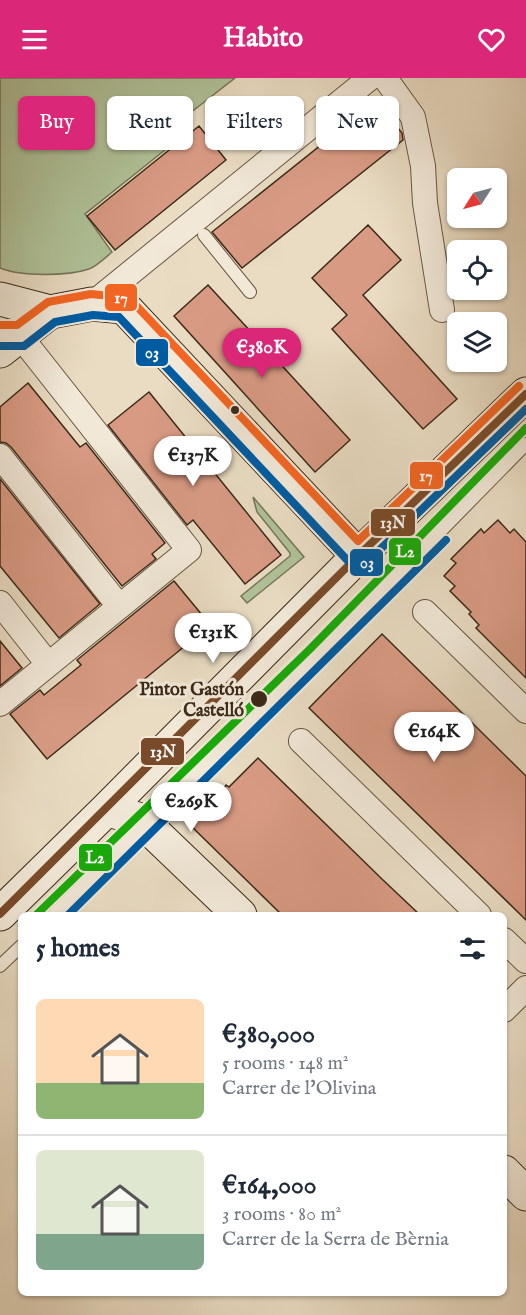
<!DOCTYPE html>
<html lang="en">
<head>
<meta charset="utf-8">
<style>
  :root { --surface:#fff; --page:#f6f6f7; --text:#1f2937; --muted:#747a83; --line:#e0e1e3; --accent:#db2777 }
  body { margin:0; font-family:"IM FELL English",serif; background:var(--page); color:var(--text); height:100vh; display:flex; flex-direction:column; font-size:22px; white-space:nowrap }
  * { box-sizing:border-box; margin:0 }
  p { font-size:20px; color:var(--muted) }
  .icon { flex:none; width:33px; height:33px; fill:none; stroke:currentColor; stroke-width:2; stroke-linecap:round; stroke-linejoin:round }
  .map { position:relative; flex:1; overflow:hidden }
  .drawer { position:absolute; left:18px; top:834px; width:489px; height:384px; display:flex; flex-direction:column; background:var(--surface); border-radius:9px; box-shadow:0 2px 4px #0004 }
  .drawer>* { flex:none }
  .guide { position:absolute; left:18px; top:18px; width:490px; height:54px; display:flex; gap:12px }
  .needle { width:39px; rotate:234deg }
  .buttons { position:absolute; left:447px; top:90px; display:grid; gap:12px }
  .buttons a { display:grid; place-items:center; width:60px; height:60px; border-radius:9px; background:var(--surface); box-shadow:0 2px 4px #0004; font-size:30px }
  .price { position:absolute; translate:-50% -51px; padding:0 14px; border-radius:21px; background:#fff; color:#222; font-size:20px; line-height:39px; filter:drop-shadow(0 2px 3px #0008) }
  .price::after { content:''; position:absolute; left:50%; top:36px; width:18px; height:14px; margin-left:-9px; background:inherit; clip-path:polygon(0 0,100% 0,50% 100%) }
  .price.on { background:var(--accent); color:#fff }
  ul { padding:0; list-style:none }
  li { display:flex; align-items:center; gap:18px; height:150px; padding:0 18px }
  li+li { border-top:2px solid var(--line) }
  li span { display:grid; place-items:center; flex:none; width:168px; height:120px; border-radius:9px; color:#555 }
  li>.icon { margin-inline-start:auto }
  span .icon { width:72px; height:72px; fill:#fffc; stroke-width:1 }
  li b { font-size:26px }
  h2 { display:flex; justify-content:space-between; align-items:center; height:72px; padding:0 18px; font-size:26px }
  .pill { padding:0 21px; border-radius:9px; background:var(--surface); box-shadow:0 2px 4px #0004; font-size:21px; line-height:54px }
  .pill.on { background:var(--accent); color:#fff }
  header { display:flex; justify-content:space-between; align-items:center; height:78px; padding:0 18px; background:var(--accent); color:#fff; font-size:27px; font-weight:700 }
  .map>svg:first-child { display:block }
</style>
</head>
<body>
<header><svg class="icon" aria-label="menu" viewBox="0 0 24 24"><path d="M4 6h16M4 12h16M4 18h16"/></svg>Habito<svg class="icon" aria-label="heart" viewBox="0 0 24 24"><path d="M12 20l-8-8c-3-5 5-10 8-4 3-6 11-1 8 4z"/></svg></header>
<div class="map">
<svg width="526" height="1237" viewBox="0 0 526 1237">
  <rect width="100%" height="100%" fill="#e9dcc3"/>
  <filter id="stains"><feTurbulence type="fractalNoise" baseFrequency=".00333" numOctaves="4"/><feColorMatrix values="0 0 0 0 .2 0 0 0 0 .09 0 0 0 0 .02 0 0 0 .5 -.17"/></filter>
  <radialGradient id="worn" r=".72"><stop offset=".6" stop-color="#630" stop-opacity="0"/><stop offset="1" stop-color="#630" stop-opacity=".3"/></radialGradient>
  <path fill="#b0c299" stroke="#767658" stroke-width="1.5" d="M0 0H235L185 39V56L85 136 112 174C106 179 97 188 89 191 68 198 21 199 0 190Z
    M253 419 304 479 247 525 241 518 290 478V475L257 434Z"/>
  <path fill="#d89a83" stroke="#3c2a18" stroke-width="1.5" d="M376 23 402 55 403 62 242 190 212 154Z
    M199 48 226 82 115 172 87 138Z
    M368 147 401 182 363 217 457 321 423 351 332 251 347 237 312 200Z
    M208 207 350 362 315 394 174 238Z
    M28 305 80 369 86 365 165 465 152 476 156 481 122 508 11 369 6 365 0 364V329Z
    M149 314 281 477 245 506 193 442 187 447 108 347Z
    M0 401 100 526 59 560 0 488Z
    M498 442 510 455 514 451 526 464V600L476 550 479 547 469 536 471 534 450 513 455 508 444 498 456 485 451 481 481 451 484 455Z
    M174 503 207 543 204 544 208 549 47 681 10 636 40 612 44 617 81 587 77 582Z
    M382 556 526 698V842L309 630Z
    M0 563 22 590 0 608Z
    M258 680 383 802 420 837H282L191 748 214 725 226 707 229 709Z"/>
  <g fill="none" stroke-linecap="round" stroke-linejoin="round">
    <defs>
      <path id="lane" d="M204 157 250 214
        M53 837 383 512 526 366
        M0 888 21 868"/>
      <path id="street" d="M385 0 413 39 423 88 425 125 442 232
        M92 226 370 0
        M0 378 119 528
        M0 525 48 586
        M425 534 526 633
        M0 626 189 472 20 258
        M301 663 479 837
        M504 862 526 883
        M504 932 526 910"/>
      <path id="secondary" d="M0 221 50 234
        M0 273 50 234 92 226 124 229 358 478
        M107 731 137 741 145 746 240 837
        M0 836 107 731 358 478 526 316
        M504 1094 526 1116"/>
    </defs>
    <use href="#lane" stroke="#675643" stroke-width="14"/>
    <use href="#street" stroke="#675643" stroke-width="26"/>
    <use href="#secondary" stroke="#3c2a18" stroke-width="35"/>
    <use href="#lane" stroke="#f1e8d8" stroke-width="12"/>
    <use href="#street" stroke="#f1e8d8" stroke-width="24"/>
    <use href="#secondary" stroke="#f1e8d8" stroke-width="33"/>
    <defs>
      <path id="bus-1" d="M0 836 358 478 526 316"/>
      <path id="bus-2" d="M0 268H24L55 244 93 237 119 239 350 485 357 488 365 486 526 331
        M68 837 446 462"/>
      <path id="bus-3" d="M1 247H17L48 224 91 216 129 220 358 463 519 308
        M46 830 432 448"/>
    </defs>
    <use href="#bus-1" stroke="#f1e8d8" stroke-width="12"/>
    <use href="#bus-2" stroke="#f1e8d8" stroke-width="12"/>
    <use href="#bus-3" stroke="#f1e8d8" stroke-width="12"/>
    <use href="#bus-1" stroke="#7a4b2a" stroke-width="8"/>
    <use href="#bus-2" stroke="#005ca2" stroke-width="8"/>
    <use href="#bus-3" stroke="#f26522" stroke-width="8"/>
    <defs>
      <path id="tram-1" d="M36 837 310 571 526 350"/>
    </defs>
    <use href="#tram-1" stroke="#f1e8d8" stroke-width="12"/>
    <use href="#tram-1" stroke="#18aa0a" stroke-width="8"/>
  </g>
  <g fill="#3c2a18" stroke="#f1e8d8" stroke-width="2">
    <circle cx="235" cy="332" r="5"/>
    <circle cx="259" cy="621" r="9"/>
  </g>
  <g text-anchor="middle" stroke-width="6" stroke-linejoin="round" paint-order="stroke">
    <g font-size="18" font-weight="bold" fill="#3c2a18" stroke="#f1e8d8" text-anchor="end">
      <text x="244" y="617">Pintor Gastón<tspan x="244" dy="21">Castelló</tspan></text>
    </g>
  </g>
  <g stroke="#f1e8d8" stroke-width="2">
    <rect x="104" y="205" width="34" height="29" rx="6" fill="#f26522"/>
    <rect x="135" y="260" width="34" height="29" rx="6" fill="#005ca2"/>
    <rect x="409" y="383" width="35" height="29" rx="6" fill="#f26522"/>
    <rect x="370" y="430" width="46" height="29" rx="6" fill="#7a4b2a"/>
    <rect x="388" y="459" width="34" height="29" rx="6" fill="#18aa0a"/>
    <rect x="349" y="470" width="35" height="29" rx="6" fill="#005ca2"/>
    <rect x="140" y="659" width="45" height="29" rx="6" fill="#7a4b2a"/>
    <rect x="78" y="765" width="35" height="29" rx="6" fill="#18aa0a"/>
  </g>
  <g font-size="16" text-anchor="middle" font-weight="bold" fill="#fff">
    <text x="121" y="225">17</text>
    <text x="152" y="280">03</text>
    <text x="426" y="403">17</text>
    <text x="393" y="450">13N</text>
    <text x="405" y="479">L2</text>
    <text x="367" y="490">03</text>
    <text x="163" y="679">13N</text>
    <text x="95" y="785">L2</text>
  </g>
  <rect width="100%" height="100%" filter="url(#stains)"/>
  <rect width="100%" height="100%" fill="url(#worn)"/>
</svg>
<div class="buttons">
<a><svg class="needle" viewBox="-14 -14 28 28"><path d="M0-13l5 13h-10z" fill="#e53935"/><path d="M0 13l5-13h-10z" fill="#747a83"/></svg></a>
<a><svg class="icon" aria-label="locate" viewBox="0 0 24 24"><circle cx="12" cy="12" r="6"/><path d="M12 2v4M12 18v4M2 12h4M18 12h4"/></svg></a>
<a><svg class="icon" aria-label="layers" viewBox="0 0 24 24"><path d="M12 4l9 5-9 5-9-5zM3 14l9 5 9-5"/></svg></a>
</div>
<b class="price on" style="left:262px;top:301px">€380K</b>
<b class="price" style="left:193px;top:409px">€137K</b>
<b class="price" style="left:213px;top:586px">€131K</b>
<b class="price" style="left:434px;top:685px">€164K</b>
<b class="price" style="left:191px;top:755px">€269K</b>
<div class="guide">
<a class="pill on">Buy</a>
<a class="pill">Rent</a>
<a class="pill">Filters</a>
<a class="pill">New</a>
</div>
<section class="drawer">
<h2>5 homes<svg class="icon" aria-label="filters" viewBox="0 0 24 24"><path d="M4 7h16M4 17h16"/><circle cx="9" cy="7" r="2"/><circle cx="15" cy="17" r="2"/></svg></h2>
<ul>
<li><span style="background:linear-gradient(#ffd9b3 70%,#8fb573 0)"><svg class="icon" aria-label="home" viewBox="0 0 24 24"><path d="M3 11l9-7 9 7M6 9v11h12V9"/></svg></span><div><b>€380,000</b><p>5 rooms · 148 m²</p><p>Carrer de l'Olivina</p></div></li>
<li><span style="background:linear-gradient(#dfe7d0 70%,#7fa58c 0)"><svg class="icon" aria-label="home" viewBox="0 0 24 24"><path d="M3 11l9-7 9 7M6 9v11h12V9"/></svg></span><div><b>€164,000</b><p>3 rooms · 80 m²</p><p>Carrer de la Serra de Bèrnia</p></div></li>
</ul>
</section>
</div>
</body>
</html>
